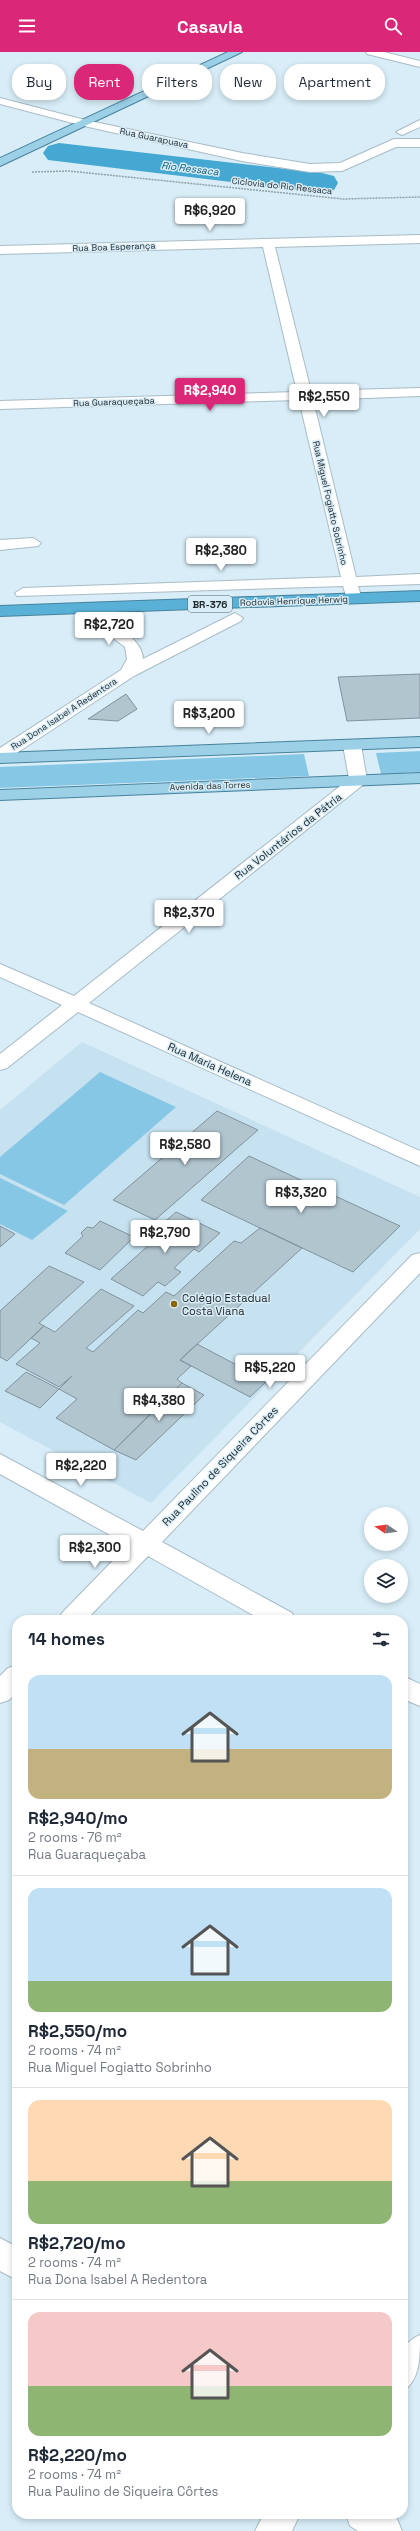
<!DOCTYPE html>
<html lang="en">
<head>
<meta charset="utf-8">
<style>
  :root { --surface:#fff; --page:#f6f6f7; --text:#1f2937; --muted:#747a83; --line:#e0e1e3; --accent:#db2777 }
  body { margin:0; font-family:"Space Grotesk",sans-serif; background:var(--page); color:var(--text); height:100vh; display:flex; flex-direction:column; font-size:15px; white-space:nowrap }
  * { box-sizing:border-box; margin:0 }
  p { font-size:13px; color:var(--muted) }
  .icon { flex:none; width:22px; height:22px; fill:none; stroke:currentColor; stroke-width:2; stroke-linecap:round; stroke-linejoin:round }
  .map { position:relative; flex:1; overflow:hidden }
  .drawer { position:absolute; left:12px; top:1563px; width:396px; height:904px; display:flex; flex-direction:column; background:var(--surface); border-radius:16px; box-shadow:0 2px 6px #0003 }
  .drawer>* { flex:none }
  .top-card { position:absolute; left:12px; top:12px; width:396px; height:36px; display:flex; gap:8px }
  .needle { width:26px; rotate:283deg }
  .tools { position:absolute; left:364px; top:1455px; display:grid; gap:8px }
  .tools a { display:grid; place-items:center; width:44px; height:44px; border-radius:50%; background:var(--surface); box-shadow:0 2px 6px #0003; font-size:20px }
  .price { position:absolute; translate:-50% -34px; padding:0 9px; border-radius:4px; background:#fff; color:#222; font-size:13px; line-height:26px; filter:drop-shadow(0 1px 2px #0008) }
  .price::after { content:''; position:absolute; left:50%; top:24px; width:12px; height:9px; margin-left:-6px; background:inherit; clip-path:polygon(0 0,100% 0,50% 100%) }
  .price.active { background:var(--accent); color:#fff }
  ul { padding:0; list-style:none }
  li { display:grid; align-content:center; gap:8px; height:212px; padding:0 16px }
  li+li { border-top:1px solid var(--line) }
  li span { display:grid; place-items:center; height:124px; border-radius:12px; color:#555 }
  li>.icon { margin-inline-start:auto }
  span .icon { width:72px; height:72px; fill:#fffc; stroke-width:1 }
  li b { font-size:17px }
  h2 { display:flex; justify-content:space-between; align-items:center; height:48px; padding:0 16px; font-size:17px }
  .pill { padding:0 14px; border-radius:16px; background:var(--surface); box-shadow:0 2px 6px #0003; font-size:14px; line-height:36px }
  .pill.active { background:var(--accent); color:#fff }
  header { display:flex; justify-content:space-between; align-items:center; height:52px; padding:0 16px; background:var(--accent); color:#fff; font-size:18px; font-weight:700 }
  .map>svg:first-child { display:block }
</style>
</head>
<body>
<header><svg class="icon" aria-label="menu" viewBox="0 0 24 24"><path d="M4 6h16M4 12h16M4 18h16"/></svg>Casavia<svg class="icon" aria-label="search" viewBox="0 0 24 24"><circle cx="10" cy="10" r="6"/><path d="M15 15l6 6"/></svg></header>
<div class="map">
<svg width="420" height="2479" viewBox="0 0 420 2479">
  <rect width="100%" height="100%" fill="#d8edf7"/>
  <path fill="#c6e1f0" d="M82 990 420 1145V1177L151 1451 0 1370V1058Z"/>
  <path fill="#86c7e6" d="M420 699V720L381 722 376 701Z
    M304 702 309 724 0 736V715Z
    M100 1020 176 1055 64 1153 0 1122V1105Z
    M0 1126 68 1159 32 1188 0 1172Z"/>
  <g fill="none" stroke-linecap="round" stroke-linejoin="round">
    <path fill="#44a8d2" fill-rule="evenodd" d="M59 91 322 121 334 124 338 131 334 138 322 141 48 108 43 101 48 94Z"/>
  </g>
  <path fill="#b1c5cf" stroke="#80939d" d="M420 622V666L347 669 338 625Z
    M126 642 137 657 118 669 88 667Z
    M217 1059 258 1078 155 1168 113 1148Z
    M249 1104 400 1174 353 1220 201 1148Z
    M176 1160 220 1181 199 1200 194 1197 174 1216 181 1220 165 1234 158 1230 143 1244 111 1227 158 1185 151 1182Z
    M100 1169 134 1185 100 1218 65 1201 83 1184 81 1181 87 1175 93 1176Z
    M0 1174 15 1182 0 1195Z
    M260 1176 302 1196 180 1308 191 1314 177 1327 182 1331 114 1398 56 1366 77 1347 59 1337 72 1324 59 1335 16 1312 40 1291 31 1286 44 1274 55 1280 101 1237 134 1254 86 1296 93 1300 138 1258 143 1261 166 1240 174 1244 234 1189 241 1191Z
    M49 1214 84 1230 39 1271 44 1274 7 1309 0 1305V1259Z
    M197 1292 267 1329 250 1345 180 1308Z
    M26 1320 59 1337 40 1356 5 1339Z
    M182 1331 204 1343 136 1408 114 1398Z"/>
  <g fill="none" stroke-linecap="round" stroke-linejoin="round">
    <defs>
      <path id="minor" d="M366 0H384L420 9V15L367 2Z
        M0 46 85 68 242 101 310 112 340 111 394 87H420V95H396L342 119 310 120 242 109 84 74 0 52Z
        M420 68V75L402 83 396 80Z
        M420 183V191L275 195 311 339 420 336V344L313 348 356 525 420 522V532L358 534 361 544 353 549 347 547 343 534 17 544 15 541 23 536 341 525 299 348 0 357V349L297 340 263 195 0 202V194Z
        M33 486 41 491 38 494 0 498V488Z
        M235 561 243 566 241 569 134 624 6 708 0 709V696L121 618 127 607 125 595 113 586 81 574 79 571 81 568C101 563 143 584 143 607Z
        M352 688 358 689 361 693 367 728 364 732 89 951 420 1099V1114L78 960 7 1016 0 1018V1002L62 953 0 925V912L74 944 349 727 343 693 346 689Z
        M420 1201V1221L162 1490 292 1561 295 1568H262L148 1504 86 1568H59L62 1561 128 1493 0 1422V1402L143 1479 412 1203Z
        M17 1613V1640L9 1648 0 1651V1624L8 1616Z
        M403 1624 420 1632V1654L403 1647Z
        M0 2186 17 2195V2228L0 2219Z
        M420 2283C420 2306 420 2328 403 2339 403 2315 395 2293 420 2283Z
        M264 2462H300L292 2479H255Z
        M346 2462H390L397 2467 402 2479H358L350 2474Z"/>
      <path id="major" d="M228 0H242L0 114V106Z
        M420 685V695L0 711V701Z
        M420 721V731L0 748V738Z"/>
      <path id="highway" d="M420 539V549L0 564V554Z"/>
    </defs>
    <use href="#minor" stroke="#a8bcc6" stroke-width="2"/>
    <use href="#major" stroke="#47829c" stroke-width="2"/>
    <use href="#highway" stroke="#47829c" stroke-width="2"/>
    <path stroke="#91a1a8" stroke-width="1.5" stroke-dasharray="2 1" stroke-linecap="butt" d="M32 120 69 119 343 147 420 145"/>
    <use href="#minor" fill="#fff" fill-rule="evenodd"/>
    <use href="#major" fill="#9cd0e7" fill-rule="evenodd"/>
    <use href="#highway" fill="#5ab1d7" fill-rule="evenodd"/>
  </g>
  <circle fill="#8e6409" stroke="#d8edf7" stroke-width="1.5" cx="174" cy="1252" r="4"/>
  <g text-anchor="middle" stroke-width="3" stroke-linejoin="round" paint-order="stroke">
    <g font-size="9" fill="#232a2e" stroke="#d8edf7">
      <text transform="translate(154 86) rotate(12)" y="3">Rua Guarapuava</text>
      <text transform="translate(282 134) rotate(6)" y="3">Ciclovia do Rio Ressaca</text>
      <text transform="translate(114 195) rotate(-2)" y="3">Rua Boa Esperança</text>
      <text transform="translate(114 350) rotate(-2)" y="3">Rua Guaraqueçaba</text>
      <text transform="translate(330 451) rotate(77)" y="3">Rua Miguel Fogiatto Sobrinho</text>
      <text transform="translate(294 549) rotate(-2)" y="3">Rodovia Henrique Herwig</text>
      <text transform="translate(64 662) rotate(-33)" y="3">Rua Dona Isabel A Redentora</text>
      <text transform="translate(210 734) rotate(-2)" y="3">Avenida das Torres</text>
    </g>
    <g font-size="10" font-style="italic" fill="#065a77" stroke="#d8edf7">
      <text transform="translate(190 116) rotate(7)" y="4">Rio Ressaca</text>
    </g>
    <rect fill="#d8edf7" stroke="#59646a" stroke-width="1" x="188" y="544" width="44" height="16" rx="3"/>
    <g font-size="10" font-weight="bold" fill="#232a2e">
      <text x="210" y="556">BR-376</text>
    </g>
    <g font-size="11" fill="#232a2e" stroke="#d8edf7">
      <text transform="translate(288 784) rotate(-38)" y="4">Rua Voluntários da Pátria</text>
      <text transform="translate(210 1012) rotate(24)" y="4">Rua Maria Helena</text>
      <text transform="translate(220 1414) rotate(-46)" y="4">Rua Paulino de Siqueira Côrtes</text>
    </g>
    <g font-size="11" fill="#232a2e" stroke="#d8edf7" text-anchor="start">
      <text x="182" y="1250">Colégio Estadual<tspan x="182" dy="13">Costa Viana</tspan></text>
    </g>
  </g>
</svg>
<div class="tools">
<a><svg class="needle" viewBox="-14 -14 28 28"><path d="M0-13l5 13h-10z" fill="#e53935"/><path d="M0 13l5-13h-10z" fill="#747a83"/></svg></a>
<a><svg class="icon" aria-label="layers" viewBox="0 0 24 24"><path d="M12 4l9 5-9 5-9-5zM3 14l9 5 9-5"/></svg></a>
</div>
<b class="price" style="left:210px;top:180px">R$6,920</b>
<b class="price active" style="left:210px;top:360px">R$2,940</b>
<b class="price" style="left:324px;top:366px">R$2,550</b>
<b class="price" style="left:221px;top:520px">R$2,380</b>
<b class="price" style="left:109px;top:594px">R$2,720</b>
<b class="price" style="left:209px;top:683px">R$3,200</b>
<b class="price" style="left:189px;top:882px">R$2,370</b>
<b class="price" style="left:185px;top:1114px">R$2,580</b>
<b class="price" style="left:301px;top:1162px">R$3,320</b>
<b class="price" style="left:165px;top:1202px">R$2,790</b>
<b class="price" style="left:270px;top:1337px">R$5,220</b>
<b class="price" style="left:159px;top:1370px">R$4,380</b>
<b class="price" style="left:81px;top:1435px">R$2,220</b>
<b class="price" style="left:95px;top:1517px">R$2,300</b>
<div class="top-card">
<a class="pill">Buy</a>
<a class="pill active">Rent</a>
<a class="pill">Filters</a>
<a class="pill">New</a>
<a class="pill">Apartment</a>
</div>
<section class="drawer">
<h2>14 homes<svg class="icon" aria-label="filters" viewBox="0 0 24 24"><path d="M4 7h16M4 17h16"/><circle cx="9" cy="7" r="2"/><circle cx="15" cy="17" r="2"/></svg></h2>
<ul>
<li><span style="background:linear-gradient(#bfe0f5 60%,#c2b280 0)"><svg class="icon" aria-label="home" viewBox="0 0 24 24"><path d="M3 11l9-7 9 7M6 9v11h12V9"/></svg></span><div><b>R$2,940/mo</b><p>2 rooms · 76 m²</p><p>Rua Guaraqueçaba</p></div></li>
<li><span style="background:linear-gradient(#bfe0f5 75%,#8fb573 0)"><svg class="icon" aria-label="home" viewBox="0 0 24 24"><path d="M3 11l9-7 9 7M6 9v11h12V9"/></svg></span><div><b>R$2,550/mo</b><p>2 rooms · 74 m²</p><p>Rua Miguel Fogiatto Sobrinho</p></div></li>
<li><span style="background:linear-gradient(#ffd9b3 65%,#8fb573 0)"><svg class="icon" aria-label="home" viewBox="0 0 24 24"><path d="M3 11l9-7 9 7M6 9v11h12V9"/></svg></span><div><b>R$2,720/mo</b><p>2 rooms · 74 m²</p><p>Rua Dona Isabel A Redentora</p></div></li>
<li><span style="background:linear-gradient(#f6c9c9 60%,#8fb573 0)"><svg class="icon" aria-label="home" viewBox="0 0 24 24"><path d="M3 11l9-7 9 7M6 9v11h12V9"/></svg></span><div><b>R$2,220/mo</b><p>2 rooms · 74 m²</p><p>Rua Paulino de Siqueira Côrtes</p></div></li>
</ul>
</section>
</div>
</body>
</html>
